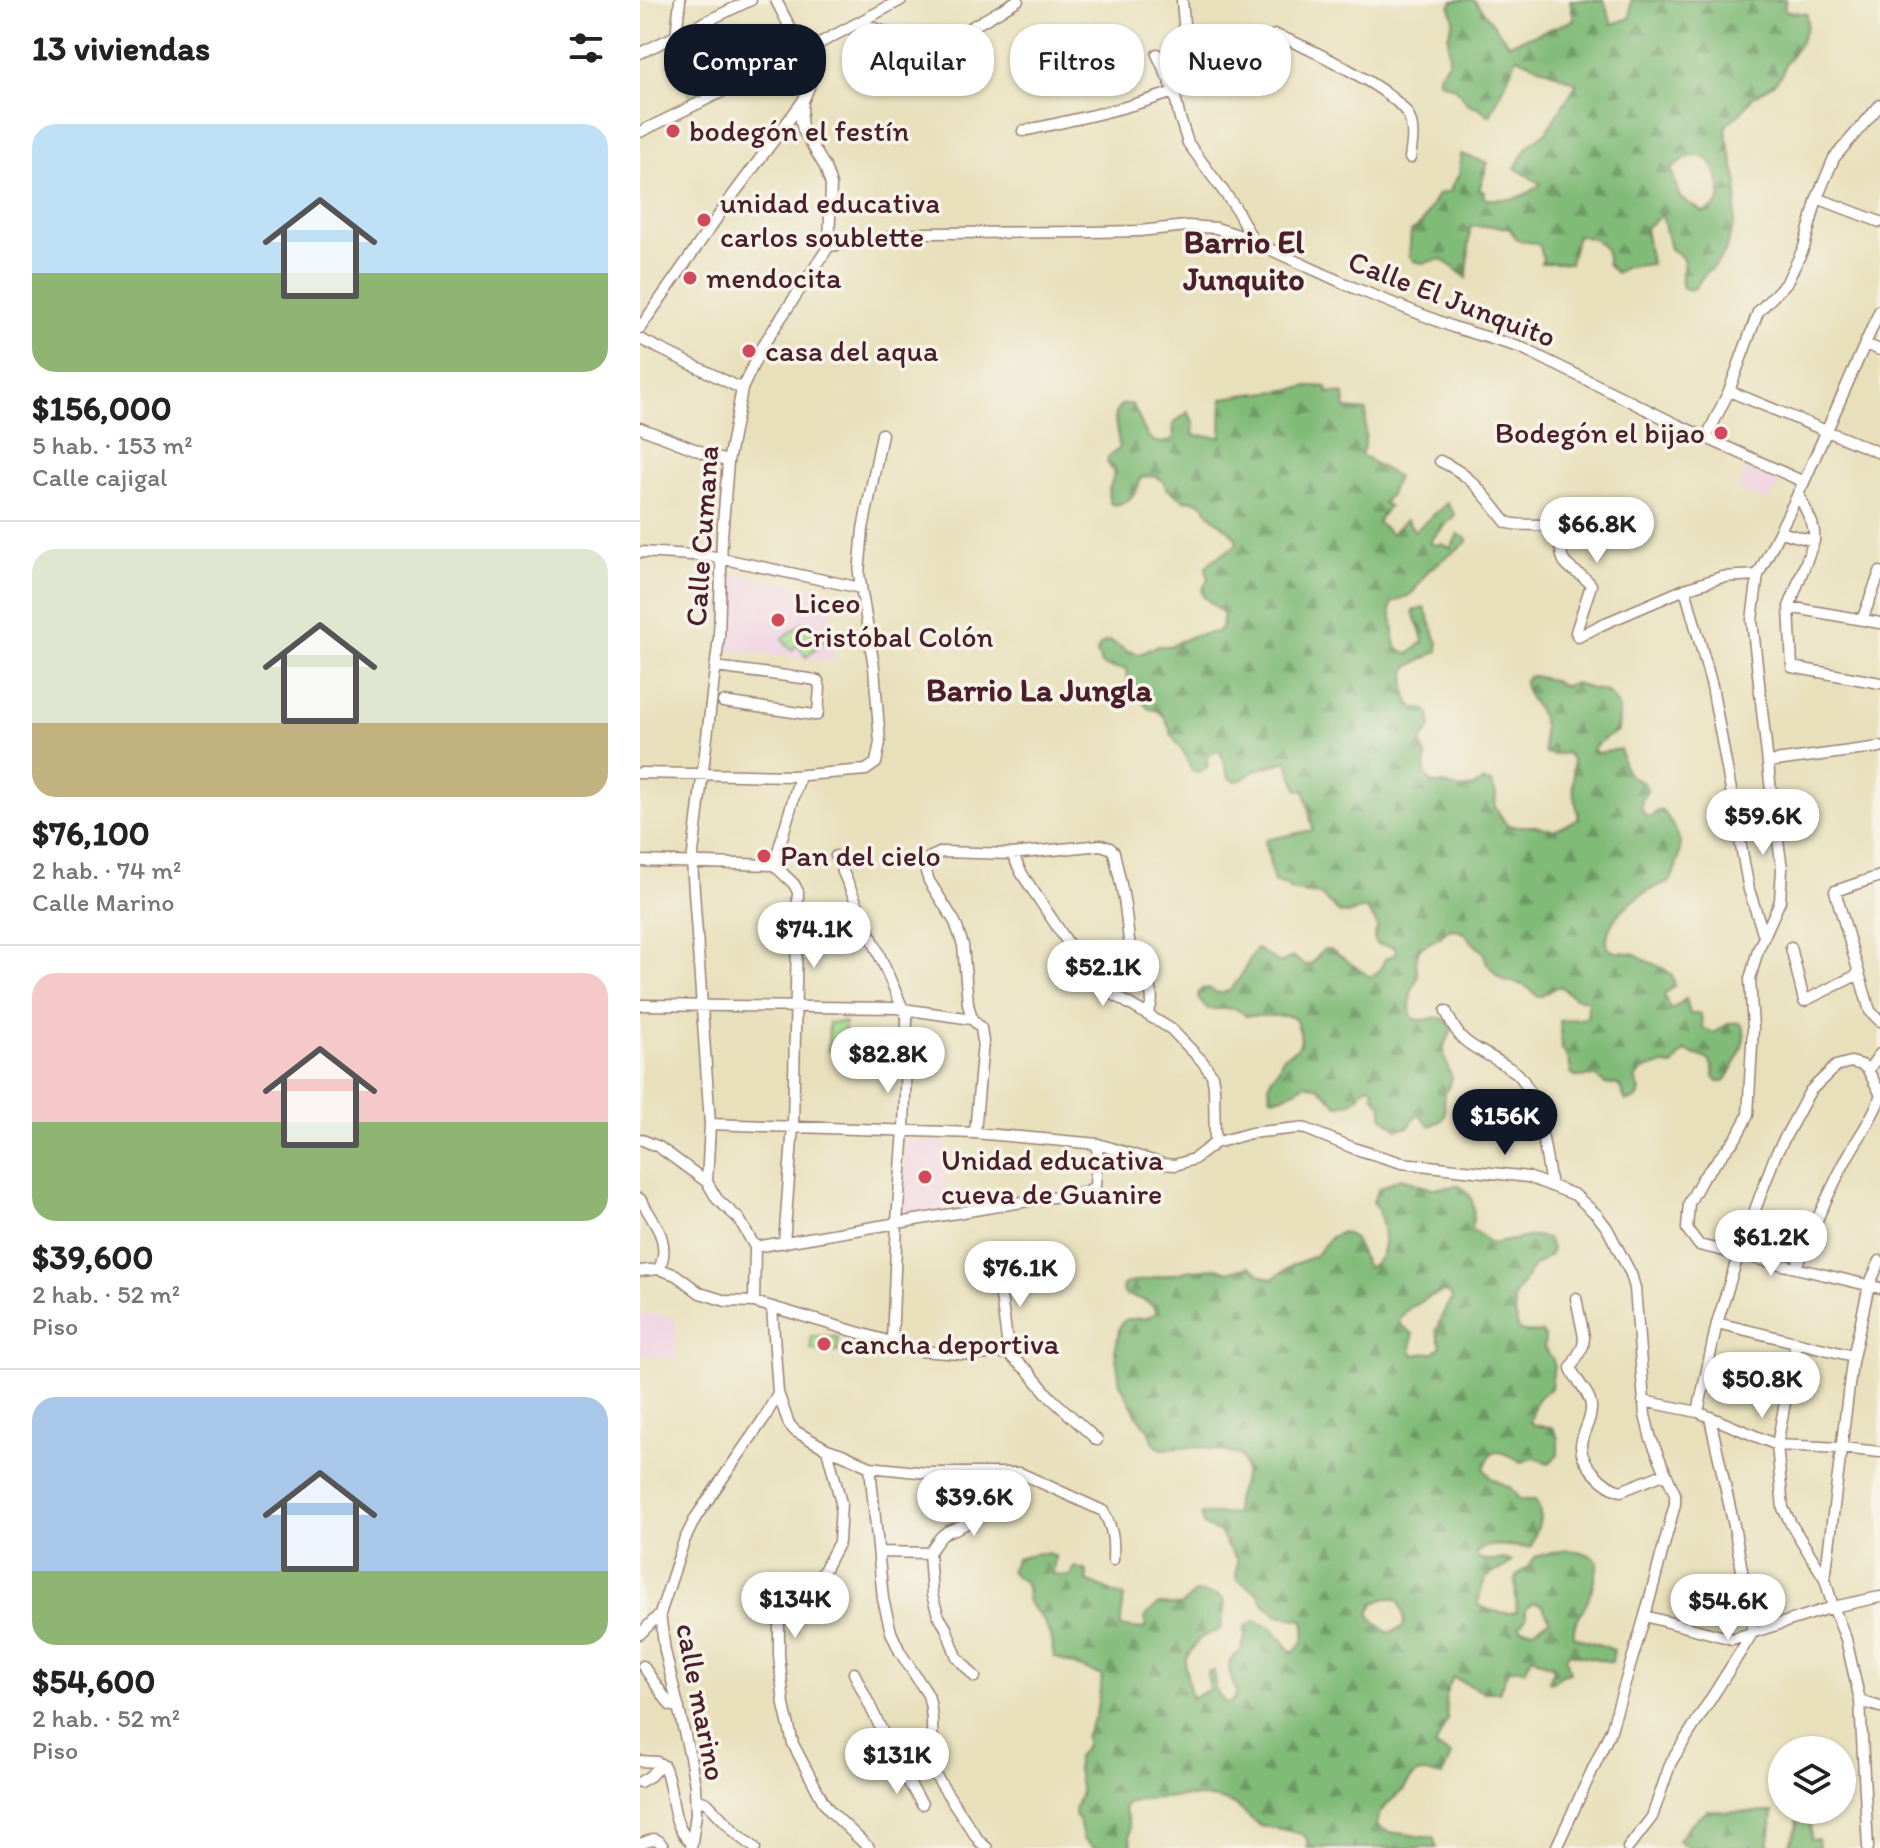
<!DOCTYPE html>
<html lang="es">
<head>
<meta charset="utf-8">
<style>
  :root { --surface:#fff; --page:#f2f2f2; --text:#222; --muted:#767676; --line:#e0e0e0; --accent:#111827 }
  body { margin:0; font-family:Itim,sans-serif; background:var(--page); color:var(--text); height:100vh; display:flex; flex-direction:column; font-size:30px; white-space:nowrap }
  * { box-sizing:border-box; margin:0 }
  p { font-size:26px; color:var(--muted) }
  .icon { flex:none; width:44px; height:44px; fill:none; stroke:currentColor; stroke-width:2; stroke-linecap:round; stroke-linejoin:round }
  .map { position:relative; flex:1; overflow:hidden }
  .details { display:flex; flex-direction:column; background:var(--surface); width:640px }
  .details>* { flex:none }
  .hud { position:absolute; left:24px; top:24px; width:760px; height:72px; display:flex; gap:16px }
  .tools { position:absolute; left:1128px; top:1736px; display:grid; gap:16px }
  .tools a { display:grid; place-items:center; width:88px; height:88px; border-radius:50%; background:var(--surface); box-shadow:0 2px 6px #0004; font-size:40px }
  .price { position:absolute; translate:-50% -68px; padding:0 18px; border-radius:28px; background:#fff; color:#222; font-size:26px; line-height:52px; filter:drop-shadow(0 2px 4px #0008) }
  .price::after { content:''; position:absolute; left:50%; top:48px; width:24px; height:18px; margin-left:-12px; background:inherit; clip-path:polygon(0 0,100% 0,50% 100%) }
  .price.active { background:var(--accent); color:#fff }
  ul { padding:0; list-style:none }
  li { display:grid; align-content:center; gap:16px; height:424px; padding:0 32px }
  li+li { border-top:2px solid var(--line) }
  li span { display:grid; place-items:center; height:248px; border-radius:24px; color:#555 }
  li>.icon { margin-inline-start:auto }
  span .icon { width:144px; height:144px; fill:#fffc; stroke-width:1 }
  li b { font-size:34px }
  h2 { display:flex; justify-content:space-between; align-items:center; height:96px; padding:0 32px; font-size:34px }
  .chip { padding:0 28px; border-radius:32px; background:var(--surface); box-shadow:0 2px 6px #0004; font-size:28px; line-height:72px }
  .chip.active { background:var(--accent); color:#fff }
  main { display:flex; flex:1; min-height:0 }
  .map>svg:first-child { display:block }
</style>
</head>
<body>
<main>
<section class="details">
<h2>13 viviendas<svg class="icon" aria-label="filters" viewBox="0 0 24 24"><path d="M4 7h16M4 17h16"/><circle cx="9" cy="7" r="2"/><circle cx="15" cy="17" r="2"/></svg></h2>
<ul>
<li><span style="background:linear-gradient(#bfe0f5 60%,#8fb573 0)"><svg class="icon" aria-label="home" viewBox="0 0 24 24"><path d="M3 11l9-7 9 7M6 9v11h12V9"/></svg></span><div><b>$156,000</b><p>5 hab. · 153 m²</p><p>Calle cajigal</p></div></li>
<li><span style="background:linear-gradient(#dfe7d0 70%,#c2b280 0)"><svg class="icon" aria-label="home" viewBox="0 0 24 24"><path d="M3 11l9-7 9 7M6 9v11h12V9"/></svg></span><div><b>$76,100</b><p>2 hab. · 74 m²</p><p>Calle Marino</p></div></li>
<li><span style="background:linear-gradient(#f6c9c9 60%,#8fb573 0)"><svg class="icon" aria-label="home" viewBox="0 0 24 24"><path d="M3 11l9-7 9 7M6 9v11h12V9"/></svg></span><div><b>$39,600</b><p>2 hab. · 52 m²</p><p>Piso</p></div></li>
<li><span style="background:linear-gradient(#a9c7e8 70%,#8fb573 0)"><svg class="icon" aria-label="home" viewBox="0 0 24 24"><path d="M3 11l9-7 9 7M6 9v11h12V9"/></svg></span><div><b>$54,600</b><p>2 hab. · 52 m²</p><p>Piso</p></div></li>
</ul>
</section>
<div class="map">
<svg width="1240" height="1848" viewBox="0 0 1240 1848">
  <defs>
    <pattern id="forest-firs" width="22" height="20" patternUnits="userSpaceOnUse" patternTransform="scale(2)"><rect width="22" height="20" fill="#81bb78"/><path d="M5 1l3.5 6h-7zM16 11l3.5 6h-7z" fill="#6c9763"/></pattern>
    <pattern id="park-crowns" width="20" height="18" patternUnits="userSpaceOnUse" patternTransform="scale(2)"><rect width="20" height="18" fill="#a2db8d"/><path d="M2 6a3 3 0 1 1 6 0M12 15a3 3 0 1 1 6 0" fill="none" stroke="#8dbc7a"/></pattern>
  </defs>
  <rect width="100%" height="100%" fill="#f7f3e8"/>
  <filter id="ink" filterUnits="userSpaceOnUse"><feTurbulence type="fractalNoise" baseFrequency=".0125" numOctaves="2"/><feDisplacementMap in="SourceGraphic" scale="16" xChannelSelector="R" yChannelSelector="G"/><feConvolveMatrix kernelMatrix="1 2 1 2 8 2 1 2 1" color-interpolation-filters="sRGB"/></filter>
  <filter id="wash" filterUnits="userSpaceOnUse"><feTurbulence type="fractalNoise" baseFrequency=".006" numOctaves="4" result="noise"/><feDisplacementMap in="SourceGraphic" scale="32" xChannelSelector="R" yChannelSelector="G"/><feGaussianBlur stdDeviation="1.8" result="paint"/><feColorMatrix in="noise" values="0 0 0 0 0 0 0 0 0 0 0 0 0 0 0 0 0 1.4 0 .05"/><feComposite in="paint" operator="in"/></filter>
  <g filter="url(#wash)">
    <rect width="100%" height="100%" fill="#e8e0bb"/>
    <path fill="#f0d0e4" d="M1105 469 1139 484 1129 501 1097 491Z
      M85 573 190 591 194 662 82 649Z
      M267 1140 305 1142 307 1211 260 1217Z
      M0 1313 35 1317 36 1358 0 1355Z"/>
    <path fill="#a2db8d" stroke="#767d5c" stroke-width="2" d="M163 622 172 634 178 630 186 640 166 657 158 646 167 638 151 650 142 639Z
      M205 1022 204 1051H188L189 1023Z
      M171 1336 198 1337V1352L171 1350Z"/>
    <path fill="url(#forest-firs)" stroke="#666d52" stroke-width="2" fill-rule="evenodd" d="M820 0H834L869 44 934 20 930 0H964L972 24 990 18 991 0H1146L1144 10 1167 14V26L1160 43 1146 63 1142 75 1133 84 1111 99 1100 114 1090 121 1086 126 1087 139 1098 183 1094 225 1084 254 1072 269 1066 272 1055 288 1049 290 1043 288C1036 268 1056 262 1030 249L1022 215 1005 228 1011 264 986 267 976 273 967 264C969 243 955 238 937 235L930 263H901L903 259 900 246 895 243 877 240 870 229 858 226 830 227 827 278 802 259C789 261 778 268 769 256L771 232 782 223 798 194 811 191 812 185 819 175 821 154 848 163 839 190 844 192 843 196 846 199C871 200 881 200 901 184L875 168 887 147 906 132 937 83 877 57 850 116 838 107 832 106 826 102 816 88 799 81 798 76 809 60 808 36 814 19 810 7 813 1ZM1054 156C1058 156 1063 156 1067 159 1073 162 1074 169 1077 175 1083 191 1084 207 1064 212L1040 198 1031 170 1045 158Z
      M668 386 687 387V392L704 394 705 409 726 411 725 443 721 455 757 477 749 496 743 503 749 506 737 522 751 534 766 520 775 531 807 503 815 515 791 540V543L796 545 802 544 811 548 818 534 827 539V542L788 571 774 591 768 596 752 603C749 611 751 614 753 622 755 636 751 651 769 654L783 642C783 635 775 620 773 611L785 608 798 644V651L768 667C764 676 763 701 773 707 777 709 782 709 786 710L790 715 791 728 783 738 781 745 786 756 785 775 792 784H804L821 789 833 787 844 781 851 783 856 794 855 807 866 824 872 826H896L914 830 939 819 933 789V762L931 757 926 753 913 755 905 753C902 742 905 730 902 719 899 706 886 698 884 683L887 677 893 676 912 680 923 686 936 683 948 688 967 692C983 709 979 710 978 731L966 737 952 749 957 753 980 749C983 756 982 769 988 774 991 778 1000 781 1005 784L1007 790C1002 801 997 807 1007 817L1012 816 1017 811 1022 810C1029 818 1038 833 1040 843 1041 850 1034 879 1028 883 1024 885 1020 885 1016 887 998 895 973 913 968 933 962 958 981 950 995 954 1000 955 1000 957 1005 960 1016 966 1036 970 1034 986L1024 995 1030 1010 1046 999 1050 1014H1061L1063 1028 1074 1033C1079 1031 1086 1024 1091 1023 1121 1017 1092 1074 1084 1082H1078L1074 1077C1072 1053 1064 1060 1045 1051L1040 1056 1033 1066C1020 1063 1002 1067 995 1079L1000 1090 998 1097 993 1100 986 1101C982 1095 983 1090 978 1085L965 1084 955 1076 936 1077 931 1073 929 1060 922 1049 920 1021 947 1018 948 1000 935 998 920 986C911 988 907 995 898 997L889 988 878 983 865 981 855 973 847 963 843 952 829 939 826 934 815 929 808 930 799 938 781 947 778 952 776 964 778 976 771 993 770 1011 772 1017C785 1025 792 1014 803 1019 820 1028 806 1038 804 1046 803 1056 808 1069 812 1078L808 1088 804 1093 805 1116 801 1121 789 1126 781 1116H775L769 1127 757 1129 742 1116V1105L733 1095 734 1089 729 1086 723 1089C719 1100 710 1105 698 1105L679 1088 666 1084C655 1089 643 1100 631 1097 626 1079 631 1080 639 1068 643 1060 638 1062 645 1056 648 1053 653 1052 656 1049 665 1042 659 1027 655 1019L649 1016H606C596 1004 581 1010 568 1009L559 1000 558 994 562 989 568 988C570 989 577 993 579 993 599 994 606 958 617 949L640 963 653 957 665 965 671 964 684 949H690L730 977 740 970 745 959 756 954 755 947 736 944 734 937 738 926 727 909H721L707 914 700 913 680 895 650 890 647 885 634 882 625 840 673 830 665 791 658 790 647 761 616 770 601 780 595 781 589 778C585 769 585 757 578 750L568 756 567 767C554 780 550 769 546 757 543 749 535 743 532 735 527 723 525 709 509 709 499 701 502 694 488 687L486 669 467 667 461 664 457 652 460 646 465 642 471 641 487 651 500 654 517 646H529L553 636 577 632 582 627 584 614 563 596 562 591 568 579 566 567C574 556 585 554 596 545L597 540C590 527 577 524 569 513 564 507 568 507 561 503 555 499 548 502 542 499 537 496 532 491 526 488 524 476 512 475 501 477 498 492 487 507 471 504 464 491 473 485 474 473L467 462 469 456 479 449C480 434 469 418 481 405L492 404C503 419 503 451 531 441L534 436 533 424 548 412 554 423 553 435 581 437 582 399C610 391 640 394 668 386Z
      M760 1178C770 1180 777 1185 786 1187 797 1190 809 1186 820 1186 836 1197 835 1211 831 1229L851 1244 894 1236 907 1238 912 1249 910 1255 893 1267 873 1299 878 1330 884 1332 902 1333 905 1338 904 1348 912 1358 914 1364 911 1388C892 1400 896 1402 890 1422L895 1425 913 1428 918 1438V1455L909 1463 894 1457 882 1462C863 1454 853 1441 844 1469L852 1479 871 1488 878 1498 883 1500H895C907 1517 895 1530 891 1547 872 1549 852 1539 836 1553L838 1558C849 1564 860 1555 872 1562 845 1581 846 1567 838 1604 848 1611 865 1615 877 1612L875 1581 877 1575 888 1567 895 1557C917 1551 939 1544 958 1561 957 1574 952 1588 948 1600 943 1613 932 1621 934 1636L974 1650 972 1662 929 1653 926 1658 930 1672 922 1674 913 1682 909 1681 915 1668 892 1656 885 1671 879 1668 868 1670 859 1692H843L813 1677 806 1693 807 1720 795 1747 811 1755 803 1776C796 1775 784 1771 777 1774 772 1776 767 1784 764 1789 753 1800 737 1808 737 1825 749 1835 754 1832 767 1834 779 1836 781 1838 793 1837L797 1848H667C667 1842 669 1839 663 1835 658 1832 628 1826 622 1827 611 1821 604 1809 592 1804 569 1792 512 1797 487 1803L484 1808 490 1826V1838L493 1848H455L443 1839 439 1820 435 1816 434 1810 441 1793 437 1769V1757C442 1749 449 1747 445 1736L456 1715 462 1676 414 1657 411 1638 404 1621 388 1602 385 1583 370 1571 376 1559C387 1554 405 1550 415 1556L413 1574 430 1577 435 1567 447 1571V1581L484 1597 480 1627 505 1629V1616L519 1604 541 1606 556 1592 579 1596 584 1600 585 1606 580 1630 560 1638 546 1658 545 1665 551 1698 569 1690 568 1672 574 1671 575 1688 585 1703H591L597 1693C590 1674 581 1663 601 1651L605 1639V1627L615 1621 632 1628 652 1652C666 1645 666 1634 663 1620L638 1615 624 1604 618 1593 597 1579 596 1573 598 1560 586 1545 581 1533 564 1526 561 1514H595C595 1509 595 1505 596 1500 600 1481 611 1477 600 1455L562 1447 523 1449 517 1447 510 1436 509 1429 496 1414 480 1383 475 1350C479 1341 477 1332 481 1324 488 1313 503 1325 517 1312 512 1300 496 1298 485 1295L482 1289 484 1284 552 1270 576 1268 588 1272 610 1266 621 1275 632 1279 653 1265 675 1256 691 1237 702 1232C724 1240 716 1253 728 1268 731 1266 737 1262 739 1259 749 1243 742 1215 733 1201L739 1189ZM803 1292 810 1294 812 1299C804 1308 800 1320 796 1331L801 1346 794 1352 774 1355 771 1350 773 1334 760 1324 759 1319 770 1307 776 1305 788 1297ZM747 1598H755L760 1602 765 1621 763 1627 748 1633 735 1622 729 1613 734 1603ZM894 1603 902 1605 910 1620 893 1630 881 1629 880 1626 886 1618V1609Z
      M1068 1810 1086 1812H1133L1128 1846 1147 1848C1155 1835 1159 1826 1156 1810H1174V1814L1170 1816 1171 1839H1178L1179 1848H1050L1038 1841 1048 1826Z"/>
    <path fill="url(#park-crowns)" stroke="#767d5c" stroke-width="2" d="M62 65 74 90 52 100 40 75Z"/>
  </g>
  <g filter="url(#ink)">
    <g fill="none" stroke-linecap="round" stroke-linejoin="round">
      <defs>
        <path id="minor" d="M542 0 546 48 534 91 539 115 548 143 595 207 614 242
          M220 23C239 29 260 39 280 42 310 45 351 15 378 0
          M36 36 40 0
          M0 53 111 0
          M517 54 534 91
          M383 131C447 117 514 103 574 76 596 66 610 41 635 35 664 45 754 89 768 115 775 129 772 143 770 158
          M0 132 161 53 261 0
          M1177 198 1240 222
          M189 246 286 233 451 232 499 231 547 226 576 228 601 236 712 287 813 327 882 348 1038 425 1164 482
          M1240 310 1164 482 1118 575 1112 620 1131 791 1142 869 1140 901 1118 950 1110 979 1113 1028 1108 1115 1096 1138 1062 1179 1049 1203 1047 1229 1059 1245 1240 1288
          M0 328 93 195 163 101C166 94 171 85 171 77 170 63 143 15 136 0
          M0 339 102 389
          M1225 344 1240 350
          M1089 391 1240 453
          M0 428 88 462
          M1066 438 1089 391 1118 312 1147 282 1164 247 1177 198 1194 158 1240 105
          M800 461C833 476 844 495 866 522 884 529 904 519 919 533 920 541 920 551 923 559 927 570 944 574 951 585L936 632 938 637 961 625 1045 589 1082 577 1118 575
          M1158 493 1172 523 1174 532V541L1149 607 1152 667 1240 683
          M1140 532 1174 541
          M0 552 70 556 221 588
          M1045 589 1072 686 1109 890 1124 936
          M1149 607 1240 623
          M1222 620 1240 572
          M75 667 170 679 178 681 180 688 178 712 177 715H174L83 702
          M1128 762 1240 747
          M0 773 152 776 226 770 236 763 240 742 234 667 219 574 223 529 242 434
          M372 854 382 874 450 976 461 987 531 1029 562 1061 572 1075 574 1087 575 1143
          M196 856 267 1018 264 1130 257 1222 252 1342
          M0 861 134 865 154 884 158 892 153 1126 144 1243
          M134 865 160 776
          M1240 876 1195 891 1230 1011 1240 1021
          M1151 947 1164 1001 1219 974
          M0 1005 256 1008 332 1019
          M806 1011C821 1047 833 1045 863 1064 867 1067 874 1070 878 1074 899 1096 906 1156 911 1186
          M1228 1070 1240 1054
          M70 1124 335 1133 458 1144 523 1164 535 1165 554 1159 575 1143 611 1133 658 1128 666 1129 716 1149 762 1163 888 1177 935 1195 957 1215 967 1228 991 1274 995 1288 1005 1415 1011 1439 1035 1494V1504L1005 1616 971 1730 916 1848
          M335 1133 343 1042 341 1028 332 1019 328 1004 323 945 315 922 289 881 286 872V864L289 858 302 852 372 854 461 845 470 848 474 852C478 873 484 893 486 914 488 929 488 944 493 957 501 978 521 992 507 1014
          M0 1139 19 1147 67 1182
          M0 1199C14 1222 32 1242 19 1269
          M115 1247 448 1191 455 1186 458 1144
          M357 1267 369 1355
          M1156 1267C1172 1230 1188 1194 1207 1158 1218 1137 1233 1119 1240 1097
          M0 1271 19 1269 36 1275 60 1293 86 1301 114 1302 132 1307 138 1393 125 1417 56 1517 44 1541 20 1614 25 1651 50 1757 55 1786 56 1814 51 1848
          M936 1298 944 1337 943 1346 931 1368C936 1382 951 1393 951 1407 952 1421 942 1432 941 1445 940 1463 964 1487 981 1491L1026 1473
          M114 1302 115 1247 99 1219 77 1199 67 1182 70 1124 52 862 79 637 82 537 88 462 102 389 121 348 189 246 191 185 185 167 163 130 161 121 163 101
          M132 1307 281 1351 333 1355 362 1353 369 1355 388 1371 410 1397 457 1440
          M1077 1323 1213 1356
          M1156 1343 1137 1445 1143 1508 1151 1524 1184 1577
          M138 1393 149 1424 155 1431 187 1449 202 1454 230 1467 287 1473H380L463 1511C473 1528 474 1540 473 1560
          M1003 1401 1058 1412 1137 1445 1202 1448 1240 1452
          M1058 1412 1077 1323 1099 1253 1135 1156 1170 1091 1196 1066 1211 1062 1222 1065 1228 1070 1240 1093
          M187 1449 201 1503 199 1542 169 1599 144 1607 139 1611V1655L144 1705 153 1744 183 1801 190 1811 229 1848
          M230 1467 243 1599 251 1632 260 1652 288 1695C296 1721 289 1748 295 1775L339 1841 347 1848
          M239 1552 289 1553 292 1595 298 1615 306 1628 317 1657 335 1677
          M289 1553C296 1543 302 1531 315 1529L365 1505
          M1005 1616 1092 1639 1193 1607 1240 1597
          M0 1634 20 1614
          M3 1666 30 1705 39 1708
          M214 1673 261 1770 292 1764
          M1220 1701 1240 1707
          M0 1761 17 1762 24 1766C35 1790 29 1826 52 1843
          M261 1770 282 1804
          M0 1782 10 1776 21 1764
          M56 1799 67 1803 95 1832 115 1848
          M0 1844 14 1839 19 1841 24 1848
          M988 1848 1012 1817 1031 1762 1113 1632 1094 1526 1070 1418
          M1228 1848 1220 1701 1206 1639 1193 1607 1185 1579 1212 1362 1229 1285 1240 1261"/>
      </defs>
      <use href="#minor" stroke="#998073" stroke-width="13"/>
      <use href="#minor" stroke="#fff" stroke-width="10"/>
    </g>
  </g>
  <g fill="#d1495b" stroke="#f7f3e8" stroke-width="3">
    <circle cx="33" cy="131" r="8"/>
    <circle cx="64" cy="220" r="8"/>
    <circle cx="50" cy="278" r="8"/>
    <circle cx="109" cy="351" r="8"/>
    <circle cx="1081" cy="433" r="8"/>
    <circle cx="138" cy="620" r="8"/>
    <circle cx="124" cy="856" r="8"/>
    <circle cx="285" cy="1177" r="8"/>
    <circle cx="184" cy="1344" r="8"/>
  </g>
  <g text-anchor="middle" stroke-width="7" stroke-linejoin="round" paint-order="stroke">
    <g font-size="30" fill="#4a1f2b" stroke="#f7f3e8" text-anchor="start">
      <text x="49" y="141">bodegón el festín</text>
      <text x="80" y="213">unidad educativa<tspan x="80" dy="34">carlos soublette</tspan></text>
      <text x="66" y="288">mendocita</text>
      <text x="125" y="361">casa del aqua</text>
      <text x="1065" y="443" text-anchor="end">Bodegón el bijao</text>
      <text x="154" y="613">Liceo<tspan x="154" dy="34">Cristóbal Colón</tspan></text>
      <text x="140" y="866">Pan del cielo</text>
      <text x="301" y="1170">Unidad educativa<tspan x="301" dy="34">cueva de Guanire</tspan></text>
      <text x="200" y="1354">cancha deportiva</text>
    </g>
    <g font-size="30" fill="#4a1f2b" stroke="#f7f3e8">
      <text transform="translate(812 299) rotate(21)" y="10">Calle El Junquito</text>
      <text transform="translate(62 536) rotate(-86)" y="10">Calle Cumana</text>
      <text transform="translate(61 1702) rotate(79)" y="10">calle marino</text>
    </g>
    <g font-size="32" font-weight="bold" fill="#4a1f2b" stroke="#f7f3e8">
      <text x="604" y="253">Barrio El<tspan x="604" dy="37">Junquito</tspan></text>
      <text x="399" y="701">Barrio La Jungla</text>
    </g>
  </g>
</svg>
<div class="tools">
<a><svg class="icon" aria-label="layers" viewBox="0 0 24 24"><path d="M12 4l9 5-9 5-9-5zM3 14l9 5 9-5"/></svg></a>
</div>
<b class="price" style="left:957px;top:565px">$66.8K</b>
<b class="price" style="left:1123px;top:857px">$59.6K</b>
<b class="price" style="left:174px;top:970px">$74.1K</b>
<b class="price" style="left:463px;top:1008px">$52.1K</b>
<b class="price" style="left:248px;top:1095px">$82.8K</b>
<b class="price active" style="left:865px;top:1157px">$156K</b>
<b class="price" style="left:1131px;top:1278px">$61.2K</b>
<b class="price" style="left:380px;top:1309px">$76.1K</b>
<b class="price" style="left:1122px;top:1420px">$50.8K</b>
<b class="price" style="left:334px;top:1538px">$39.6K</b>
<b class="price" style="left:155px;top:1640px">$134K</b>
<b class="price" style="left:1088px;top:1642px">$54.6K</b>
<b class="price" style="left:257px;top:1796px">$131K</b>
<div class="hud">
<a class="chip active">Comprar</a>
<a class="chip">Alquilar</a>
<a class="chip">Filtros</a>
<a class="chip">Nuevo</a>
</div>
</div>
</main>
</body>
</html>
